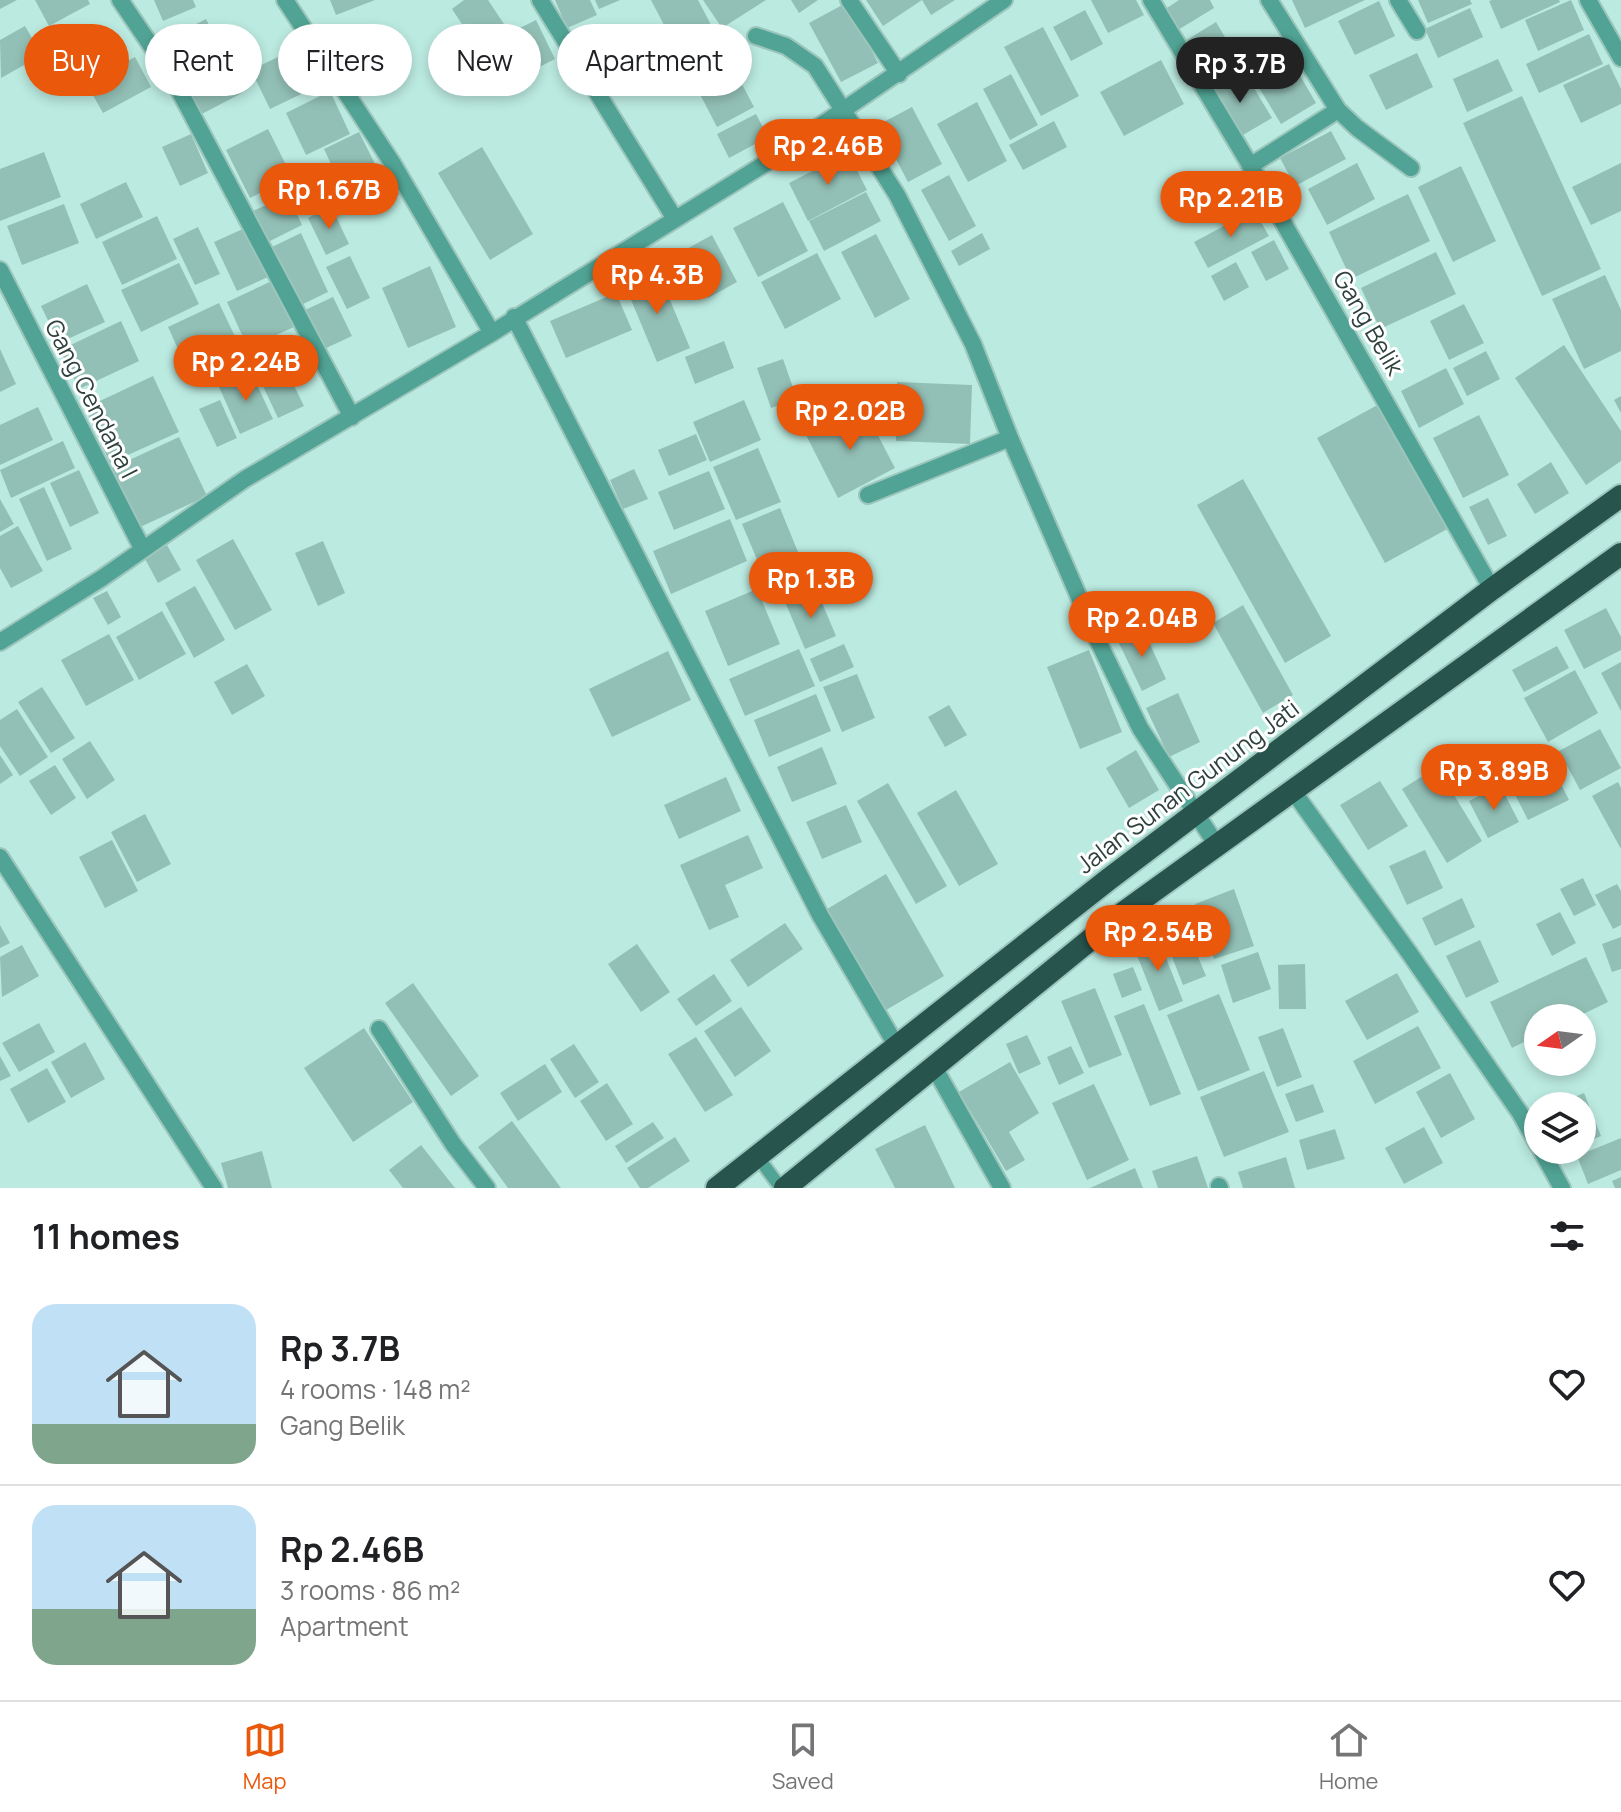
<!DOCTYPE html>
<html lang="en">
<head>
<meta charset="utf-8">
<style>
  :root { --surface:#fff; --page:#f2f2f2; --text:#202124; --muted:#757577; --line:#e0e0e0; --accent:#ea580c }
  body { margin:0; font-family:Manrope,sans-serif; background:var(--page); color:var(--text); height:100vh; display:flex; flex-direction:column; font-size:30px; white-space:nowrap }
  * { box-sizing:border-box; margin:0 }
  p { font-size:26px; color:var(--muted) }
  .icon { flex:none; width:44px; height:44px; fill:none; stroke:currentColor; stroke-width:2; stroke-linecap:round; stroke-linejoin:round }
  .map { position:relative; height:1188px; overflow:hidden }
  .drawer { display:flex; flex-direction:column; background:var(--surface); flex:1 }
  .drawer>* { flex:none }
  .guide { position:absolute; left:24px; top:24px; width:800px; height:72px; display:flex; gap:16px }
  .needle { width:52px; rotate:256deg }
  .fabs { position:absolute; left:1524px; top:1004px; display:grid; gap:16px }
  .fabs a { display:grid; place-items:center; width:72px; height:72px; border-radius:50%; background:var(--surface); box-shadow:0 4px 12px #0003; font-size:40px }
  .price { position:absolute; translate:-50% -68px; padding:0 18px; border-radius:28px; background:var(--accent); color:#fff; font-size:26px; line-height:52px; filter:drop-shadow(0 2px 4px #0008) }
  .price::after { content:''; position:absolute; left:50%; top:48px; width:24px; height:18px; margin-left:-12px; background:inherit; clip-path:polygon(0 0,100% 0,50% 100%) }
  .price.current { background:#222; color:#fff }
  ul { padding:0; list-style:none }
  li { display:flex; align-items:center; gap:24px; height:200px; padding:0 32px }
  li+li { border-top:2px solid var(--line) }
  li span { display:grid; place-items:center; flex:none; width:224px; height:160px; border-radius:24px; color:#555 }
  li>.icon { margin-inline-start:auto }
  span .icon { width:96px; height:96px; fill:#fffc; stroke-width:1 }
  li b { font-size:34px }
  h2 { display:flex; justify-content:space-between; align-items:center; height:96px; padding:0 32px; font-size:34px }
  .chip { padding:0 28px; border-radius:36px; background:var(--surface); box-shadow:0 4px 12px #0003; font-size:28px; line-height:72px }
  .chip.current { background:var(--accent); color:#fff }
  .menu { display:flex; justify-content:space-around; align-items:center; height:112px; border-top:2px solid var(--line); background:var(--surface); font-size:22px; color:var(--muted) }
  .menu a { display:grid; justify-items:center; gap:4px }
  .menu .current { color:var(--accent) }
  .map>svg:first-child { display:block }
</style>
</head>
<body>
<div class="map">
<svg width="1621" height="1188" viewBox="0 0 1621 1188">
  <rect width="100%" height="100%" fill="#bbeae0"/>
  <path fill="#93c0b6" d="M0 0H17L0 9Z
    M35 0H88L90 4 49 26Z
    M154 0H193L196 7 163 21Z
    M330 0H375L336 15Z
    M464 0H488L504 24 475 44 452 9Z
    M555 0H590L597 15 567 28Z
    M595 0H620L599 9Z
    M651 0H698L754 107 717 127Z
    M703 0H766L722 28Z
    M791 0H818L799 13Z
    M866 0H955L931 15 922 0 883 26Z
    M1091 0H1136L1144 15 1108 33Z
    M1179 0H1210L1214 8 1173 33 1161 12Z
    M1292 0H1365L1305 28Z
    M1418 0H1470L1472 4 1428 23Z
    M1492 0H1559L1560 2 1501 29 1489 1Z
    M1571 0 1584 30 1538 51 1525 20Z
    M1379 1 1395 36 1355 55 1338 21Z
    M846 3 878 63 841 82 809 23Z
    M1470 8 1483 37 1438 58 1425 29Z
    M1085 10 1103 44 1071 61 1053 27Z
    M206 19 242 93 196 117 159 43Z
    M536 20 555 59 518 78 498 39Z
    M1216 22 1232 49 1195 70 1180 44Z
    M25 26 42 55 1 78 0 40Z
    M1043 27 1079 96 1041 116 1004 47Z
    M89 31 106 62 79 76 63 45Z
    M1589 34 1603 64 1539 93 1526 64Z
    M299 47 318 86 270 109 251 70Z
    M1417 53 1433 87 1386 110 1369 75Z
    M1288 55 1316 103 1281 124 1252 76Z
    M135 57 151 87 103 113 86 83Z
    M1498 59 1513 91 1467 112 1453 79Z
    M1161 60 1184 104 1124 136 1100 92Z
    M1609 64 1621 89V104L1581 123 1563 85Z
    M1243 70 1272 118 1236 139 1208 91Z
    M1011 74 1038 125 1010 140 983 89Z
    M330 91 350 134 306 155 286 113Z
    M1522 96 1601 269 1542 296 1463 123Z
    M977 102 1007 161 968 182 937 124Z
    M912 107 942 164 908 182 878 125Z
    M756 114 768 137 729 158 717 134Z
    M1054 121 1067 147 1023 170 1009 145Z
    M268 129 292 177 250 198 226 150Z
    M1331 131 1346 159 1295 186 1280 158Z
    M359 132 375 164 339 181 324 149Z
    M191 134 208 173 180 186 162 147Z
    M482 147 533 234 490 260 438 173Z
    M44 152 61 197 0 221V169Z
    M848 153 867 190 808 221 789 183Z
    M1357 163 1375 199 1327 225 1308 189Z
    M1621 163V211L1591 225 1572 187Z
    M326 164 339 193 311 207 297 178Z
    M1461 166 1496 241 1453 262 1418 187Z
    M386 169 399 195 365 211 352 185Z
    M949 175 976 226 949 241 921 190Z
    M126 182 143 217 96 239 80 204Z
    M866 192 881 221 824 251 809 221Z
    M1408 194 1430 241 1351 279 1329 232Z
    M288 195 302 225 268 242 253 211Z
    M783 202 808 251 758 277 733 228Z
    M64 204 79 243 22 265 7 226Z
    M331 206 349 244 326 255 308 218Z
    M1254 210 1269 236 1208 268 1194 242Z
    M157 216 177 259 122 285 102 242Z
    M198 227 220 274 195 285 173 239Z
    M245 228 268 277 237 291 214 242Z
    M301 233 328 292 301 305 272 247Z
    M982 233 990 249 959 266 951 251Z
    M876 234 910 299 875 318 841 252Z
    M712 235 737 282 708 298 683 251Z
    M1274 240 1289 269 1266 281 1251 252Z
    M1436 252 1456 294 1380 329 1361 288Z
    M817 253 841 299 785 329 761 282Z
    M350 256 370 298 347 309 326 267Z
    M1236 262 1249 287 1224 301 1211 276Z
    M179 263 199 304 141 332 121 290Z
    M430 266 456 327 408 348 382 288Z
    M657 269 690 348 657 362 624 283Z
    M1605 275 1621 310V351L1584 369 1552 299Z
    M274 280 296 326 248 348 227 302Z
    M87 284 105 322 59 343 41 306Z
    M616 293 632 330 566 358 550 321Z
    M333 297 352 336 322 350 303 311Z
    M219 303 240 347 188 371 168 327Z
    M1464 304 1484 343 1449 360 1430 321Z
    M121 321 139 361 79 389 60 350Z
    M724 341 734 368 695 384 685 357Z
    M1564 345 1621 431V461L1586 485 1515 378Z
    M0 349 16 384 0 392Z
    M1486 351 1500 379 1467 396 1453 368Z
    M280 357 304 406 278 418 255 369Z
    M783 359 797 399 771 408 757 368Z
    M1446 368 1464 404 1419 428 1401 391Z
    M251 372 273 419 240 434 219 387Z
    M153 376 179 432 110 463 85 408Z
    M897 382 972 385 970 444 896 441Z
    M1621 396V413L1614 400Z
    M220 400 237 438 217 447 199 409Z
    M744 400 761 440 710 462 693 422Z
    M1383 402 1451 527 1385 563 1317 438Z
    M862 405 895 468 838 498 806 435Z
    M38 407 53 440 0 465V425Z
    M1479 415 1509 475 1463 498 1433 438Z
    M696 434 707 460 669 476 658 450Z
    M179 437 207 496 138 528 110 469Z
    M63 441 75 468 11 498 0 470Z
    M758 448 781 502 736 520 713 467Z
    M1551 462 1569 493 1535 514 1517 484Z
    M634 469 648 499 623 509 610 480Z
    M79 470 99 513 70 527 50 483Z
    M709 471 725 509 674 530 658 492Z
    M1243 479 1331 636 1285 663 1197 505Z
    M44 487 72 549 47 561 19 499Z
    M1488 498 1507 536 1488 545 1469 507Z
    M0 499 14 524 0 532Z
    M780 508 809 579 772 595 742 524Z
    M730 519 747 561 671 594 653 551Z
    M18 526 43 571 11 588 0 568V536Z
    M233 539 272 610 235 630 196 560Z
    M323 541 345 593 318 606 295 553Z
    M167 545 181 570 158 583 144 557Z
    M195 586 225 640 194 658 165 603Z
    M757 589 780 644 728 666 705 611Z
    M107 591 121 617 108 625 93 598Z
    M817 591 836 636 805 649 786 604Z
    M1243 605 1293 695 1263 713 1213 623Z
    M1606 608 1621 637V650L1584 669 1564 630Z
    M162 611 186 654 139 680 116 637Z
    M1142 627 1166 679 1142 691 1117 639Z
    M109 634 134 680 86 706 61 660Z
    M844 644 854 667 820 682 810 659Z
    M1557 646 1569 668 1524 692 1512 670Z
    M799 649 815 686 745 716 729 679Z
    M1089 650 1122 732 1080 749 1047 667Z
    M668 651 691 700 612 737 589 689Z
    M1621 662V711L1601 673Z
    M247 664 265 696 232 715 214 682Z
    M1575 670 1598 713 1548 742 1524 698Z
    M857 674 875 718 842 732 823 687Z
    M42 687 75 738 51 753 18 702Z
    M1178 693 1200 742 1169 757 1146 708Z
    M816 694 831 731 769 757 754 720Z
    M949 705 967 735 945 747 928 717Z
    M17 709 48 757 20 776 0 746V720Z
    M1600 729 1621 768 1580 790 1559 751Z
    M90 741 115 780 87 799 62 759Z
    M822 747 837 784 792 802 777 767Z
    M1136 750 1159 790 1129 808 1106 768Z
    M0 755 13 775 0 784Z
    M1550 762 1569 800 1528 820 1509 783Z
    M55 765 76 798 51 815 29 781Z
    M1437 767 1482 841 1447 863 1402 789Z
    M726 777 741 811 679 839 664 805Z
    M1380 781 1408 826 1368 850 1340 805Z
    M1618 782 1621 788V849L1592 796Z
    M888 783 947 886 916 904 857 801Z
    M1500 785 1519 822 1488 838 1469 801Z
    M956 790 998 864 959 886 917 813Z
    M846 805 862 842 822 859 806 822Z
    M145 814 171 864 137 882 111 832Z
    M748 835 763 868 725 885 739 917 709 930 680 865Z
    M112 840 138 891 105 908 79 857Z
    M1425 850 1443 888 1407 905 1389 866Z
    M886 874 944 976 881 1013 822 912Z
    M1583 878 1596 905 1574 916 1560 889Z
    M1617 884 1621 891V925L1613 929 1595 895Z
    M1234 889 1254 946 1214 959 1195 904Z
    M1462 898 1475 927 1435 946 1422 918Z
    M1560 912 1576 943 1552 956 1536 924Z
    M785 923 803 949 748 987 730 960Z
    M0 925 10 943 0 948Z
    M1187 930 1206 976 1183 985 1165 939Z
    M1157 935 1183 1001 1159 1011 1133 945Z
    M1621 937V969L1612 972 1602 944Z
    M1480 940 1499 982 1466 998 1446 956Z
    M637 944 670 992 641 1012 608 964Z
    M22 945 39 976 2 997 0 957Z
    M1258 952 1271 989 1233 1003 1221 965Z
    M1586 957 1608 1002 1575 1018H1538V1035L1512 1048 1490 1002Z
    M1305 964 1306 1009H1279L1278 965Z
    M1133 967 1142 990 1122 998 1113 974Z
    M1397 973 1419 1012 1367 1040 1345 1001Z
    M714 974 732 1001 696 1026 677 999Z
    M413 983 479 1076 451 1096 385 1003Z
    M1095 988 1122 1055 1089 1068 1061 1001Z
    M1219 994 1250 1070 1198 1091 1167 1015Z
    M1144 1004 1181 1094 1150 1106 1114 1016Z
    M741 1007 771 1051 735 1077 704 1031Z
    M39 1023 55 1052 19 1072 2 1043Z
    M1418 1026 1441 1068 1375 1104 1353 1061Z
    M364 1028 413 1102 353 1142 304 1068Z
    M1283 1028 1302 1077 1277 1087 1258 1037Z
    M1027 1035 1041 1064 1019 1074 1006 1044Z
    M696 1037 733 1095 705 1112 668 1054Z
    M85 1042 105 1079 71 1098 51 1062Z
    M574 1044 599 1082 575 1098 550 1059Z
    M1071 1046 1084 1073 1059 1085 1047 1057Z
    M0 1056 11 1076 0 1081Z
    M1010 1062 1039 1113 1009 1132 1025 1160 1006 1171 959 1092Z
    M545 1064 562 1092 518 1121 500 1093Z
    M47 1068 66 1102 28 1123 10 1089Z
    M1264 1071 1289 1132 1224 1157 1200 1097Z
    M1450 1073 1475 1119 1441 1138 1416 1092Z
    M607 1083 633 1124 606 1141 580 1101Z
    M1094 1084 1129 1160 1087 1180 1052 1103Z
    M1313 1084 1324 1112 1296 1122 1285 1094Z
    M1584 1093 1601 1136 1582 1144V1106H1553Z
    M512 1121 561 1188H508L478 1147Z
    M653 1122 664 1138 626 1163 615 1146Z
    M925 1125 955 1188H895L875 1149Z
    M1424 1127 1443 1163 1404 1184 1385 1148Z
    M1335 1129 1345 1159 1307 1170 1299 1140Z
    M675 1137 690 1161 648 1188H640L627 1168Z
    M1621 1138V1170L1588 1184 1577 1156Z
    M421 1145 455 1188H403L389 1170Z
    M262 1151 272 1188H228L221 1163Z
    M1197 1156 1208 1188H1158L1152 1171Z
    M1286 1157 1295 1188H1243L1238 1172Z
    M1135 1168 1143 1188H1090Z
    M1621 1177V1188H1615L1612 1181Z"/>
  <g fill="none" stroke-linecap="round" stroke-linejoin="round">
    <defs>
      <path id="service" d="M757 1156 781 1188"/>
      <path id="minor" d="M120 0 171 75 352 417
        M285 0 393 164 492 333
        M540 0 675 219
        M849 0 899 74
        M1151 0 1259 180 1492 589
        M1269 0 1338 110 1357 128 1411 168
        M1398 0 1417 31
        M1588 0 1621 58
        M756 36 786 46 815 66 897 195 973 344 1010 438 1098 641 1140 728 1216 844
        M1250 166 1338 110
        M0 270 142 548
        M514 317 820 915 896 1045
        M868 495 1010 438
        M0 642 102 578 245 479 492 333 766 163 1004 0
        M1293 791 1410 954 1520 1113 1538 1145
        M0 857 214 1188
        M379 1029 453 1144 487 1188
        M934 1067 1002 1188
        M1541 1150 1562 1188
        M1219 1186 1220 1188"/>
      <path id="trunk" d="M717 1188 1109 879 1492 589 1621 496
        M785 1188 1123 913 1621 554"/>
    </defs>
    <use href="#service" stroke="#9cc5bc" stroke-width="16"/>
    <use href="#minor" stroke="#9cc5bc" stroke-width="20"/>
    <use href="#trunk" stroke="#9cc5bc" stroke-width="26"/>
    <use href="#service" stroke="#51a495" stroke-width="12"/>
    <use href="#minor" stroke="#51a495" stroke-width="16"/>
    <use href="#trunk" stroke="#27544c" stroke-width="22"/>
  </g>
  <g text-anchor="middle" stroke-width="6" stroke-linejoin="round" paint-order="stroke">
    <g font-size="24" fill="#2e413d" stroke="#fff">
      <text transform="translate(1368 323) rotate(60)" y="8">Gang Belik</text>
      <text transform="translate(91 399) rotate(63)" y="8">Gang Cendana I</text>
      <text transform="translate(1188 787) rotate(-37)" y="8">Jalan Sunan Gunung Jati</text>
    </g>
  </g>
</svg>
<div class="fabs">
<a><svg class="needle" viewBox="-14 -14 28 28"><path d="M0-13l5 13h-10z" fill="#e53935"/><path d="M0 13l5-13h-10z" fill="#757577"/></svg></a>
<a><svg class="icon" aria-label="layers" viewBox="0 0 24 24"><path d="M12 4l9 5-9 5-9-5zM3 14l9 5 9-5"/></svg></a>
</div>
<b class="price current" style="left:1240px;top:105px">Rp 3.7B</b>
<b class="price" style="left:828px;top:187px">Rp 2.46B</b>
<b class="price" style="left:329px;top:231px">Rp 1.67B</b>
<b class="price" style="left:1231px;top:239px">Rp 2.21B</b>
<b class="price" style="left:657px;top:316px">Rp 4.3B</b>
<b class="price" style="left:246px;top:403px">Rp 2.24B</b>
<b class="price" style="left:850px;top:452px">Rp 2.02B</b>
<b class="price" style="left:811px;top:620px">Rp 1.3B</b>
<b class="price" style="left:1142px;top:659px">Rp 2.04B</b>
<b class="price" style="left:1494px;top:812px">Rp 3.89B</b>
<b class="price" style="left:1158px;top:973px">Rp 2.54B</b>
<div class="guide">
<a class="chip current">Buy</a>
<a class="chip">Rent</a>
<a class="chip">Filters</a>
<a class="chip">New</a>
<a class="chip">Apartment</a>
</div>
</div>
<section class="drawer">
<h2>11 homes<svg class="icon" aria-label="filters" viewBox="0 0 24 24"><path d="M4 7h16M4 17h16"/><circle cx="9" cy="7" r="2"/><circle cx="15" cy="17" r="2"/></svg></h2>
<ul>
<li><span style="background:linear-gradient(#bfe0f5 75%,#7fa58c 0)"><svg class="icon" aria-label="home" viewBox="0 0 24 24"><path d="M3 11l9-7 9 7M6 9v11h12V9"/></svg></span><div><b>Rp 3.7B</b><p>4 rooms · 148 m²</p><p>Gang Belik</p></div><svg class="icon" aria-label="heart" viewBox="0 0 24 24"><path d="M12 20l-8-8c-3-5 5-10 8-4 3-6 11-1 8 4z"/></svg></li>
<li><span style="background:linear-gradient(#bfe0f5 65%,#7fa58c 0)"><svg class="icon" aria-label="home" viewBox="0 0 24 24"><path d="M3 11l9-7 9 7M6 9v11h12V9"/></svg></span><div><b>Rp 2.46B</b><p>3 rooms · 86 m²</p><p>Apartment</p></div><svg class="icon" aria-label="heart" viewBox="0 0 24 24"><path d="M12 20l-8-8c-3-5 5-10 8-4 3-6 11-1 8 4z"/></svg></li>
</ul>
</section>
<nav class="menu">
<a class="current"><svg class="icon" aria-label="map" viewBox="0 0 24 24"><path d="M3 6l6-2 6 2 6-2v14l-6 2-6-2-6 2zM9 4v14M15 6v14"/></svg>Map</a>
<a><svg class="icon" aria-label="saved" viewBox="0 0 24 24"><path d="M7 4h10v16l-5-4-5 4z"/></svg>Saved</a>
<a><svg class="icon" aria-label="home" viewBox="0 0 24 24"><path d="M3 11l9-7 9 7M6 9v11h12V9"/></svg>Home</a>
</nav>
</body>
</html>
